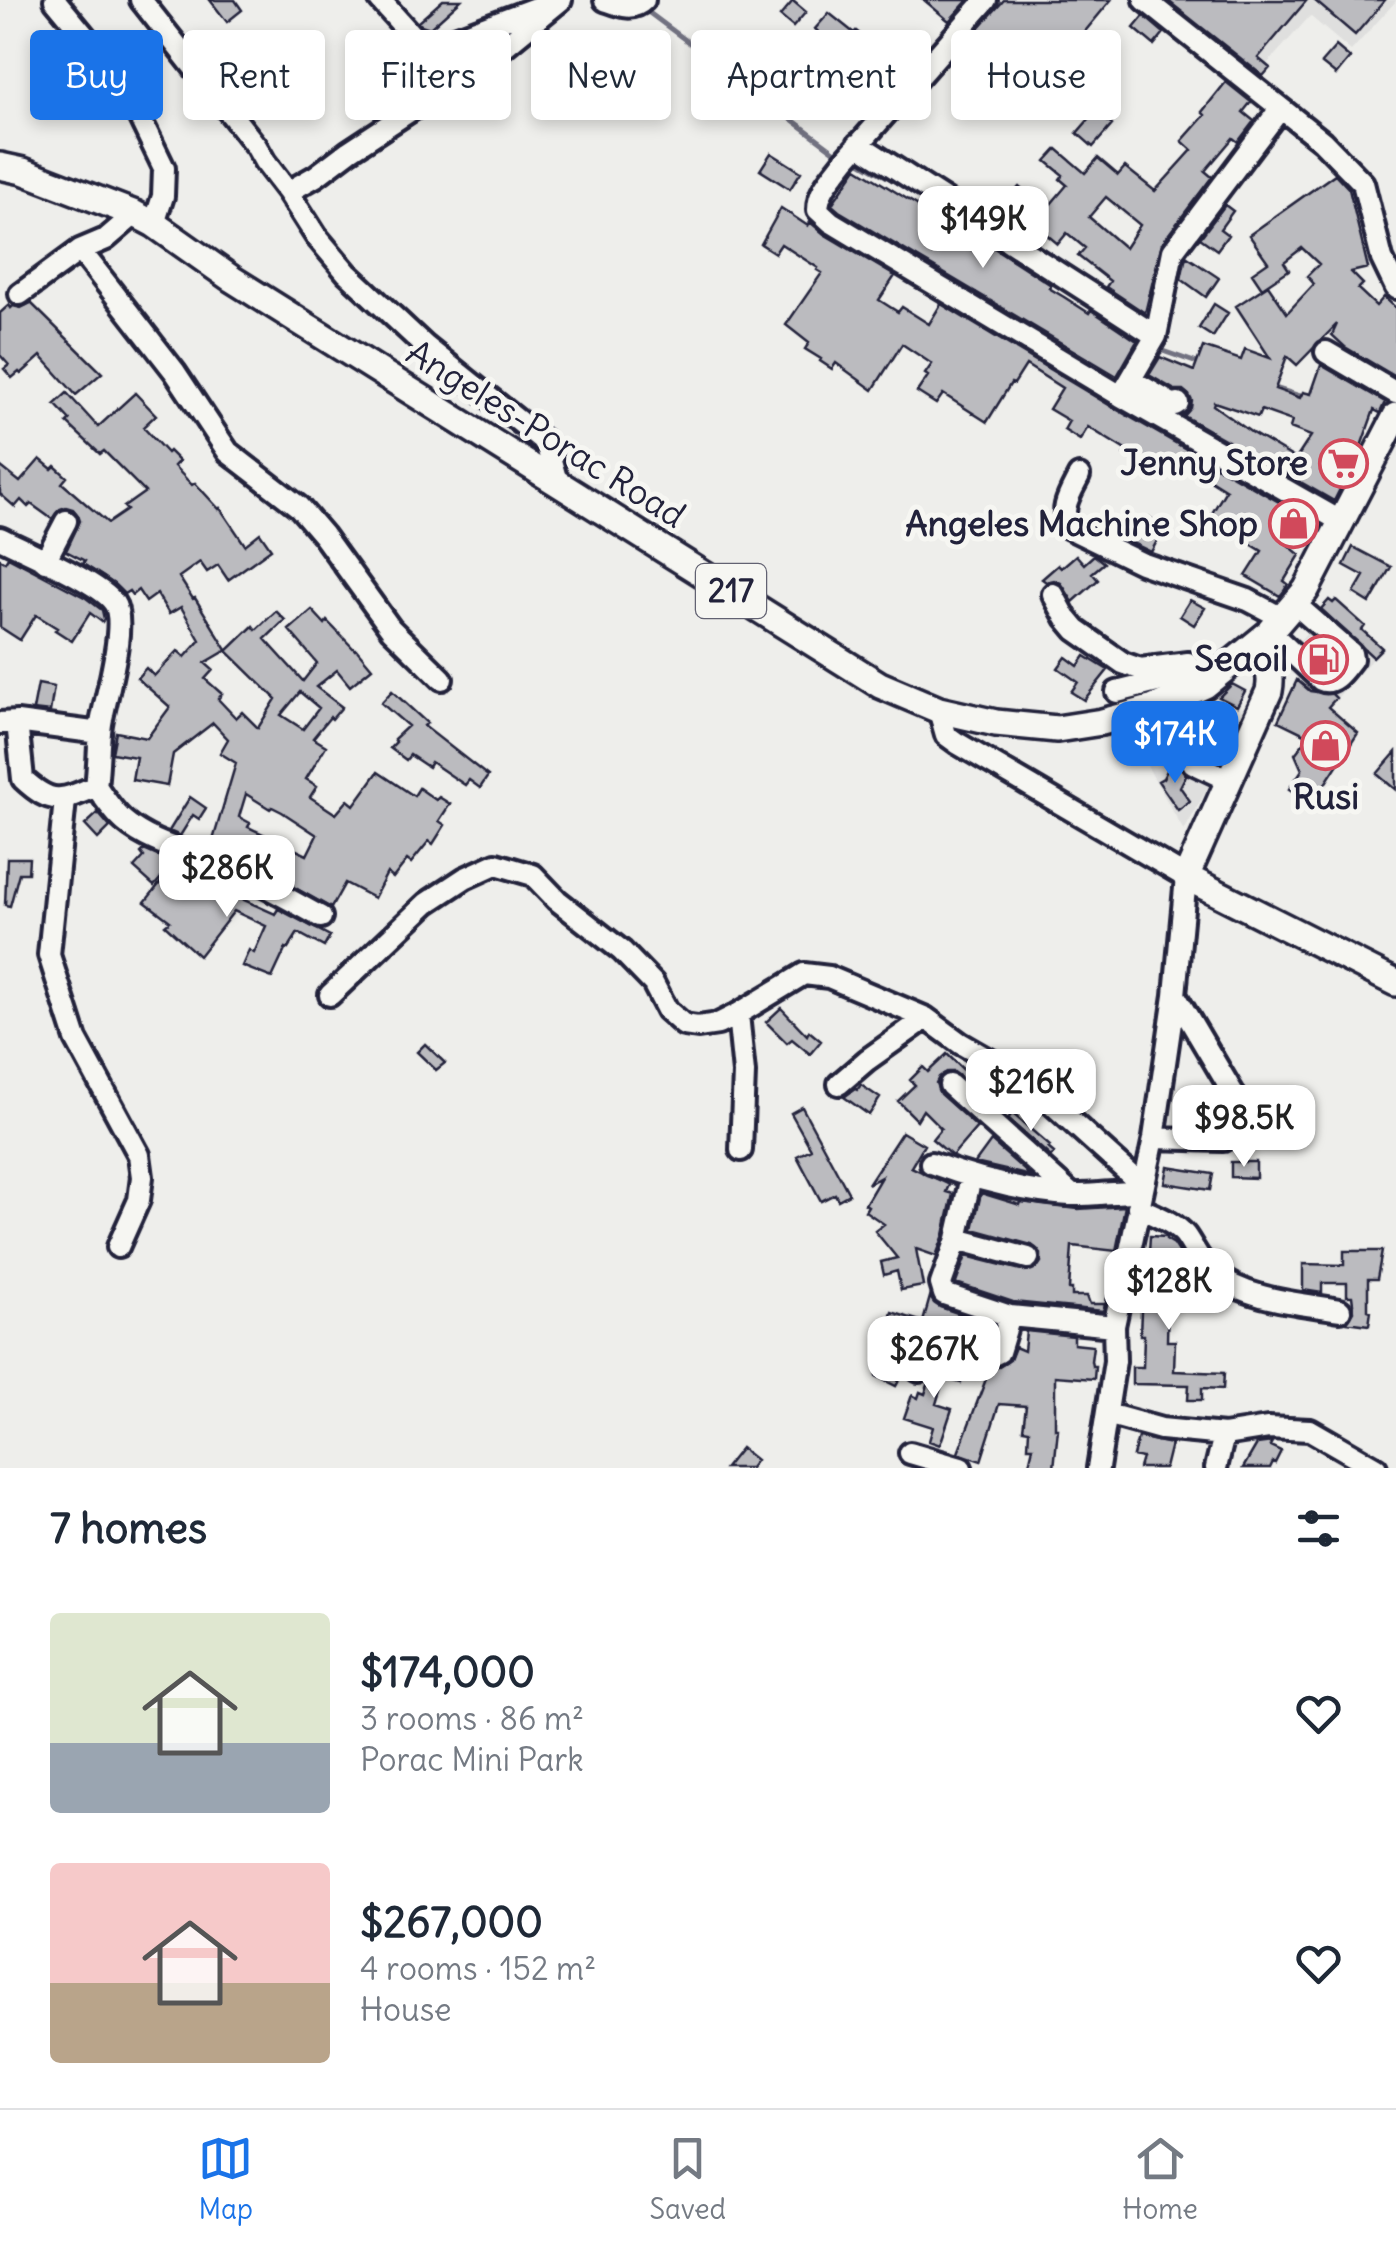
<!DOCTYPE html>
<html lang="en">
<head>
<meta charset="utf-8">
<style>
  :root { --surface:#fff; --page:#f6f6f7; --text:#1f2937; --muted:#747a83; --line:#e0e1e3; --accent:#1a73e8 }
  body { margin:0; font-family:Delius,sans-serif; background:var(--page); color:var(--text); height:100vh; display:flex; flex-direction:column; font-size:38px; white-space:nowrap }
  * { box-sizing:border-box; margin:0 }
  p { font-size:32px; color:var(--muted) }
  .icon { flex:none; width:55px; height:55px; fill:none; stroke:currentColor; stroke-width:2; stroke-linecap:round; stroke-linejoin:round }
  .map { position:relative; height:1468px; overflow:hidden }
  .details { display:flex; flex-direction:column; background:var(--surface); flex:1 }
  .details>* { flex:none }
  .guide { position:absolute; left:30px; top:30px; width:1338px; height:90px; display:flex; gap:20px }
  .price { position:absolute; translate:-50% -85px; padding:0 22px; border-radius:20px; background:#fff; color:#222; font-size:32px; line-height:65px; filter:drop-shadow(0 2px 5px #0008) }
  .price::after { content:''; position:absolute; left:50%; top:60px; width:30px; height:22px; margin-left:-15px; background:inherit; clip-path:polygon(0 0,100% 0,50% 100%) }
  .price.current { background:var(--accent); color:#fff }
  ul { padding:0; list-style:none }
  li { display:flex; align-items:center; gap:30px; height:250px; padding:0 50px }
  li span { display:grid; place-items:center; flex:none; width:280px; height:200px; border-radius:10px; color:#555 }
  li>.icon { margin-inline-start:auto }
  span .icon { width:120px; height:120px; fill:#fffc; stroke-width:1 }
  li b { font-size:42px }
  h2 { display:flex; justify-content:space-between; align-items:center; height:120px; padding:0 50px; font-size:42px }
  .pill { padding:0 35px; border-radius:10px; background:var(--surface); box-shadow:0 5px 15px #0003; font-size:35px; line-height:90px }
  .pill.current { background:var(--accent); color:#fff }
  .menu { display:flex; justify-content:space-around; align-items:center; height:140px; border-top:2px solid var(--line); background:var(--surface); font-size:28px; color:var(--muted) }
  .menu a { display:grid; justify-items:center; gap:5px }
  .menu .current { color:var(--accent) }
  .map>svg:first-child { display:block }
</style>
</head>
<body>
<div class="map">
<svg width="1396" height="1468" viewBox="0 0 1396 1468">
  <rect width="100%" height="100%" fill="#eeeeeb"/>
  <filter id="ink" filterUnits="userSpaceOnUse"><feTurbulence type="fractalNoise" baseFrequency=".01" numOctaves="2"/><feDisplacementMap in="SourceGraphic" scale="20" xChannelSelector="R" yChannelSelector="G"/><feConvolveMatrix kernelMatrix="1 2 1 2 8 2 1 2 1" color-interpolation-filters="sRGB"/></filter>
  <g filter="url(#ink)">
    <path fill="#dfdfde" d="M1150 0H1396V1L1351 51 1310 16 1250 83Z
      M1322 616 1373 658 1329 707 1280 662Z
      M1171 719 1228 751 1184 831 1129 734Z"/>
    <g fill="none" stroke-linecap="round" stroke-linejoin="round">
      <path stroke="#727281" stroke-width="5" d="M644 9 841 156
        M855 159 920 195
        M1157 349 1203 365
        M1271 387 1303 397"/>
    </g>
    <path fill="#bbbbbf" stroke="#22223b" stroke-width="2.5" fill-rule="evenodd" d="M210 0H235L242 10 227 22Z
      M443 0H461L430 28 421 25 418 22Z
      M924 0H968L949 21Z
      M1004 0H1111L1072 47 1078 52 1045 91 1025 75 1038 59 1005 29 984 51 970 38Z
      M1167 0H1307L1258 58 1270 68 1263 76Z
      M1314 0H1385L1355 35Z
      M793 1 806 12 793 27 780 16Z
      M829 13 854 33 856 31 869 41 858 55 851 50 835 69 821 57 832 44 815 29Z
      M1144 16 1164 33 1154 45 1134 28Z
      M1336 46 1350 58 1336 75 1321 63Z
      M1096 71 1112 84 1092 107 1076 94Z
      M1226 82 1251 102 1243 112 1254 121 1238 142 1233 138 1205 171 1212 177 1162 243 1145 313 1106 287 1110 281 1078 256 1085 248 1067 233 1058 244 1040 229 1031 239 1016 226 1018 224 1000 209 1019 187 1036 202 1040 197 1050 205 1067 185 1060 179 1063 175 1046 161 1057 149 1085 173 1098 158 1118 175 1125 167 1155 191 1192 150 1182 141 1205 115 1202 112ZM1106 197 1140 225 1125 248 1089 217Z
      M1096 111 1112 125 1093 147 1077 133Z
      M771 153 801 172 790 189 760 170Z
      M857 168 959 231 954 238 978 254 985 242 1051 285 1049 288 1064 297 1089 313 1091 310 1137 341 1117 376 839 211 832 205 834 201Z
      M1335 174 1349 189 1368 268 1351 272 1363 284 1358 289 1376 306 1384 297 1396 308V377L1345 347 1332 335 1337 324 1297 365 1287 356 1275 389 1300 398 1303 392 1311 394 1321 365 1385 402 1380 413 1374 410 1359 452 1341 480 1344 481 1334 501 1184 416 1191 408 1192 401 1189 395 1183 390H1175L1149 375 1160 357 1194 371 1203 347 1241 360 1245 349 1270 358 1236 306 1268 285 1287 313 1314 284 1307 276 1319 264 1302 248 1284 262 1289 270 1262 288 1252 273 1268 262 1249 235ZM1214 402 1258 417 1261 410 1292 421 1290 428 1311 436 1296 459 1252 433 1213 405Z
      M1225 205 1233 211 1220 229 1228 235 1217 250 1200 238Z
      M781 208 808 226 810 222 824 234 895 276 879 300 898 312 902 307 929 324 941 304 1114 408 1321 526 1312 544 1309 542 1307 545 1283 532 1279 537 1300 555 1284 581 1288 584 1284 591 1280 596 1246 576 1262 551 1209 518 1226 490 1196 471 1194 475 1169 459 1160 473 1143 462 1141 465 1124 454 1127 451 1088 427 1080 440 1064 430 1069 421 1049 409 1062 388 1026 365 1014 384 1011 383 987 422 943 394 936 404 917 392 928 376 925 374 932 364 902 344 873 390 836 363 832 369 820 361 821 359 805 349 809 343 786 325 822 273 817 270 818 268 781 244 775 253 761 244Z
      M1186 256 1219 278 1206 297 1181 279Z
      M31 303 102 373 76 395 41 356 21 374 19 372 12 378 4 369 9 365 0 355V313L9 305 11 308 13 306 21 308Z
      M1214 304 1228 313 1213 337 1199 328Z
      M67 393 98 427 135 393 156 415 143 427 167 453 169 451 179 461 174 466 192 485 195 483 219 509 220 508 245 545 260 533 271 549 228 580 218 565 207 572 200 562 179 577 193 599 195 598 227 650 205 663 213 670 205 679 222 694 218 699 236 718 242 712 258 728 276 699 227 651 253 626 256 630 276 611 285 620 265 639 303 681 317 663 289 630 312 610 325 624 327 621 355 650 356 649 372 668 350 686 337 670 316 687 342 707 332 719 330 717 313 738 326 746 306 779 317 786 310 797 336 814 348 800 354 805 378 772 414 796 419 788 436 800 439 797 450 804 439 821 445 825 433 844 429 841 411 863 407 860 393 878 387 873 374 898 345 883 331 908 263 870 211 847 236 763 220 753 228 739 213 723 173 754 167 786 132 780 136 757 112 753 116 732 147 738 170 707 137 678 146 668 154 676 178 651 185 657 200 640 181 607 169 614 157 594 146 602 138 590 132 595 129 591 124 594 114 584 83 564 85 561 66 551 80 521 78 515 73 509 66 507 60 509 52 519 31 504 28 507 21 500 15 507 0 494V466L20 482 40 459 52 469 55 466 67 477 62 483 108 523 127 510 124 507 145 492 104 451 100 454 67 423 70 420 55 404ZM300 692 319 708 303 729 281 715ZM246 794 270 809 272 807 282 812 317 835 307 855 248 827 250 823 239 817Z
      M1199 513 1216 525 1205 542 1187 530Z
      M1102 517 1129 529 1123 539 1097 526Z
      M1149 517 1164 528 1151 552 1130 542Z
      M1353 547 1391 567 1370 603 1354 593 1364 576 1344 565Z
      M1076 555 1084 564 1094 555 1104 563 1092 573 1098 580 1073 602 1061 583 1054 580 1046 582 1042 579 1058 565 1061 568Z
      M8 557 86 598 102 610 104 619 102 622 90 613 72 641 55 630 57 628 36 615 20 640 0 627V559L5 562Z
      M1190 600 1205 608 1194 625 1180 616Z
      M1329 600 1333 603 1336 600 1365 626 1362 630 1382 648 1373 657 1321 609Z
      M1315 640 1336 658 1327 667 1308 649Z
      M1085 656 1108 670 1084 700 1071 692 1078 682 1058 668 1066 657 1078 666Z
      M1297 680 1310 691 1332 694 1336 698 1328 707 1358 733 1312 804 1289 789 1302 770 1295 754 1309 736 1278 721Z
      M38 684 54 687 50 712 33 710Z
      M1232 684 1245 691 1237 706 1219 697Z
      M392 691 427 723 424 726 488 776 480 788 469 780 465 785 431 762 428 767 410 755 406 760 390 748 396 742 394 739 408 726 381 703Z
      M1202 716 1213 723 1199 745 1202 747 1200 751 1189 750 1184 741Z
      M1396 752V790L1377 774Z
      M1170 765 1180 766 1186 775 1180 787 1190 801 1178 810 1158 781 1163 778Z
      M190 797 206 808 199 819 193 815 180 836 169 831Z
      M98 813 110 827 98 839 85 825Z
      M144 850 174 863 154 886 134 868 144 857 141 853Z
      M7 858H29L28 873H19L10 906 5 905Z
      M177 864 227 883 244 900 275 914 278 909 330 936 324 947 298 933 288 949 286 948 272 978 242 966 249 950 254 953 266 926 234 911 199 956 165 925 170 921 145 902 161 882 176 894 192 877Z
      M781 1008 807 1035 809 1031 821 1041 810 1054 792 1039 787 1043 766 1022Z
      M425 1044 445 1063 436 1070 417 1052Z
      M947 1054 998 1103 994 1107 954 1072H947L939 1077 936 1083 940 1094 977 1127 952 1156 932 1139 941 1128 923 1110 917 1120 898 1101 915 1085 910 1080 923 1067 928 1072Z
      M861 1085 880 1098 869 1115 844 1097 855 1089 857 1090Z
      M802 1107 849 1194 838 1200 835 1194 821 1201 797 1156 811 1149 791 1113Z
      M1264 1107 1284 1114 1278 1130 1273 1128 1271 1134 1259 1130 1262 1124 1258 1122Z
      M1012 1113 1050 1146 1048 1148 1054 1153 1051 1157 1008 1119Z
      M902 1132 924 1145 911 1167 946 1183 949 1185 946 1192 953 1194 944 1235 936 1256 916 1249 923 1286 901 1290 897 1271 884 1275 881 1262 897 1258 875 1231 884 1224 865 1211 868 1206 865 1204 881 1177 868 1184Z
      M991 1141 1031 1176 975 1163Z
      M1231 1162H1256V1178L1231 1177Z
      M1168 1167 1213 1174 1210 1190 1165 1183Z
      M981 1193 1020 1205 1021 1202 1078 1209 1125 1206 1116 1251 1072 1246 1069 1289H1072V1296H1087L1090 1304H1105L1103 1311 1013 1302 956 1283 966 1256 1025 1271 1037 1268 1041 1262V1254L1032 1245 973 1229Z
      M1150 1236 1166 1237V1239L1174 1244 1181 1255 1149 1253Z
      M1344 1251H1382L1377 1279H1368V1310L1371 1311 1369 1325 1347 1322 1354 1311 1352 1296H1347V1283H1322V1293L1303 1290V1264L1344 1265Z
      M1174 1267 1221 1295 1218 1303 1202 1297 1200 1303 1179 1294 1175 1303 1168 1300 1167 1341H1175L1174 1371 1224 1373 1223 1389 1202 1388V1400H1188L1189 1385 1132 1384V1367H1143L1144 1335H1140L1142 1287 1137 1286 1140 1269 1166 1278Z
      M930 1297 934 1303 940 1307 993 1325 988 1340 946 1330H938L921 1340 896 1386 876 1376 882 1364 878 1362 891 1335 886 1333 892 1312 923 1322Z
      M1026 1331 1074 1336V1344L1093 1346 1091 1361 1092 1366H1095L1094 1379 1055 1376V1429H1058L1054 1468H1028L1033 1447H1028L1029 1430 1023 1429 1026 1406 999 1404 981 1461 958 1453 986 1379 977 1376 980 1366 999 1367 1010 1360 1015 1347 1024 1351Z
      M942 1358 950 1359 948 1364 965 1369 961 1383 944 1378 936 1404 952 1409 940 1445 929 1441 933 1427 904 1418 912 1395 918 1398 920 1392 925 1394 930 1379Z
      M1138 1437 1171 1444 1165 1468H1139L1142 1458 1133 1456Z
      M1272 1442 1270 1446 1281 1451 1275 1463 1273 1462 1270 1468H1243L1257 1444Z
      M741 1448 756 1460 750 1468H725Z"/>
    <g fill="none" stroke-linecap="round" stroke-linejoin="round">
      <defs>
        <path id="minor" d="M55 0 122 81 164 168 163 196 154 224
          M141 0 256 146 265 162 288 192 316 236 347 273 425 346 546 443 557 482
          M380 0 413 37 436 45 551 2
          M605 0C619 5 632 12 644 0
          M986 0 845 160C833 176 818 190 818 210L831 222 1121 396 1342 522
          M1145 0 1322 141 1363 183 1382 259 1396 288
          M858 144 1156 336
          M288 192 316 176 349 151 489 59 561 0
          M80 250 175 372 228 452 299 507 323 535 391 629 442 679
          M20 294 80 250 106 239 135 214
          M1326 352 1396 393
          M1131 380 1172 404 1175 405 1178 403
          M1121 396 1156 336 1173 251 1280 109
          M1079 476C1070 494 1059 509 1069 528L1141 563 1248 600 1282 618
          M0 538C24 550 101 583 114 603 128 623 105 699 101 724 98 744 99 765 96 786 104 798 113 812 125 822 151 844 187 851 217 864 253 879 287 898 321 917
          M45 561 66 521
          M1053 594 1066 618 1076 630 1123 663 1140 669 1188 663 1205 685
          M1270 632 1321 680C1334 686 1344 669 1352 659L1351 653 1295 604
          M1117 692 1165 680 1191 668
          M939 710 946 735 957 743 1186 877 1175 995 1154 1138 1114 1326 1115 1361 1098 1468
          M1141 712 1176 753
          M17 722 100 733
          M0 723 17 722 23 779C52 806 62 801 96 786
          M1193 763 1229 780
          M65 800 49 955 76 1039 139 1155 142 1177 139 1200 118 1247
          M330 995 427 903 465 878 496 864 533 875 557 900 622 951 653 983 667 1010 684 1025 698 1027 718 1024 738 1014 804 974 829 977 926 1018 960 1043 1029 1083 1143 1186
          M738 1014 744 1073 741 1150
          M839 1084 867 1060 926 1018
          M950 1085 1072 1195
          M1154 1138 1223 1140 1230 1135 1233 1093 1175 995
          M931 1163C975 1179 1023 1192 1070 1195 1093 1196 1117 1191 1141 1192
          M971 1177 957 1239 941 1284 944 1294 1010 1316 1114 1326
          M1138 1207C1153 1215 1175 1222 1185 1235 1195 1249 1199 1262 1213 1273 1247 1300 1298 1303 1340 1310
          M957 1239 1028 1258
          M919 1371 933 1347 943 1343 993 1355 999 1352 1010 1316
          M1107 1414 1161 1429 1224 1435 1268 1428 1310 1430 1376 1468
          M910 1453 961 1468
          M1216 1468 1224 1435"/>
        <path id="major" d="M0 166 23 171 135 214 154 224 232 279 880 685 939 710 996 723 1057 729 1102 722 1154 708 1205 685 1270 632 1306 590 1396 416
          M1252 648C1266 661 1273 671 1269 691L1186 877 1396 983"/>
      </defs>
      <use href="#minor" stroke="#22223b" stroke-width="28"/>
      <use href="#major" stroke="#22223b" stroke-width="32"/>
      <use href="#minor" stroke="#f6f6f2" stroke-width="20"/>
      <use href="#major" stroke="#f6f6f2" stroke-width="25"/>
    </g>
  </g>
  <defs>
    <symbol id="supermarket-ring" viewBox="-11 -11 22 22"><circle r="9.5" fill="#f6f6f2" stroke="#d1495b" stroke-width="1.5"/><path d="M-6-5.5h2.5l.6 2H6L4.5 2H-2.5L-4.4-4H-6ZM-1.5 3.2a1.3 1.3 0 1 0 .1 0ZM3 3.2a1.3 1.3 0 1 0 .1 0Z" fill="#d1495b"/></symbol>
    <symbol id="shop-ring" viewBox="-11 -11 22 22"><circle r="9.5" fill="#f6f6f2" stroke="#d1495b" stroke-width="1.5"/><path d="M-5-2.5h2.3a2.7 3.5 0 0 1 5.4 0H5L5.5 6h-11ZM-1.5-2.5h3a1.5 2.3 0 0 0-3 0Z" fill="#d1495b"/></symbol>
    <symbol id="fuel-ring" viewBox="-11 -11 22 22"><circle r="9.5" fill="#f6f6f2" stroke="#d1495b" stroke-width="1.5"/><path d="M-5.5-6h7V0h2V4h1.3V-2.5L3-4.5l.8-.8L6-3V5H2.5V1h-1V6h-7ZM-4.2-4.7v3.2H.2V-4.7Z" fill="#d1495b"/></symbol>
  </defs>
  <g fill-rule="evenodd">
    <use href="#supermarket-ring" x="1316" y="436" width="55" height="55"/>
    <use href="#shop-ring" x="1266" y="496" width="55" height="55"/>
    <use href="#fuel-ring" x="1296" y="632" width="55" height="55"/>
    <use href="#shop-ring" x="1298" y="718" width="55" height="55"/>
  </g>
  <g text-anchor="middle" stroke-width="10" stroke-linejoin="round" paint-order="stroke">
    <rect fill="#f6f6f2" stroke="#626272" stroke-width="2.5" x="696" y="564" width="70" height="54" rx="8"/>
    <g font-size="32" font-weight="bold" fill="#22223b">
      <text x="731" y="602">217</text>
    </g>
    <g font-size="35" fill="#22223b" stroke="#f6f6f2">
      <text transform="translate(546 434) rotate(32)" y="12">Angeles-Porac Road</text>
    </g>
    <g font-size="35" font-weight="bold" fill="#22223b" stroke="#f6f6f2" text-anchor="end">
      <text x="1308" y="475">Jenny Store</text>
      <text x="1258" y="536">Angeles Machine Shop</text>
      <text x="1288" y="671">Seaoil</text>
      <text x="1326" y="809" text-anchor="middle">Rusi</text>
    </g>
  </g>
</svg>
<b class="price" style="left:983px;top:271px">$149K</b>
<b class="price current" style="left:1175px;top:786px">$174K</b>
<b class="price" style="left:227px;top:920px">$286K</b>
<b class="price" style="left:1031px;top:1134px">$216K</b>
<b class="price" style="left:1244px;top:1170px">$98.5K</b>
<b class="price" style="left:1169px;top:1333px">$128K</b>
<b class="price" style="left:934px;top:1401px">$267K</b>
<div class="guide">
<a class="pill current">Buy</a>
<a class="pill">Rent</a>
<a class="pill">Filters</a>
<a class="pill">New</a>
<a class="pill">Apartment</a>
<a class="pill">House</a>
</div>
</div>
<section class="details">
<h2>7 homes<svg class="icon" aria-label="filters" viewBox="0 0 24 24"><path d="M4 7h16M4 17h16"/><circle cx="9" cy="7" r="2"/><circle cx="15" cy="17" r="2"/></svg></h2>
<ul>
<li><span style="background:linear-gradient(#dfe7d0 65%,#9aa5b1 0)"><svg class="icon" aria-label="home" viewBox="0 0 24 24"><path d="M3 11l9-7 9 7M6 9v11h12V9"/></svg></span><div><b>$174,000</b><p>3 rooms · 86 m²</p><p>Porac Mini Park</p></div><svg class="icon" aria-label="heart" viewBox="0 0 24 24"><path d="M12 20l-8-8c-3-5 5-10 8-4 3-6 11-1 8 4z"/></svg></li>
<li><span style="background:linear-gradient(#f6c9c9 60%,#b9a48a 0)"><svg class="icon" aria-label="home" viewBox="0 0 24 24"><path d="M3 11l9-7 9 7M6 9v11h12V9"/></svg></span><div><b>$267,000</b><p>4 rooms · 152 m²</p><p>House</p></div><svg class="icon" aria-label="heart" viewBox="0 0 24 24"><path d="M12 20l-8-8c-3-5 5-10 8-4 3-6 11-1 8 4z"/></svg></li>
</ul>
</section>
<nav class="menu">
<a class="current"><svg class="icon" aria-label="map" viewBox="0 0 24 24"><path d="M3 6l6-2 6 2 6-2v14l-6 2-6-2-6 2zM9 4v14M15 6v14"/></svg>Map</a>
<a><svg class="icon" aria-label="saved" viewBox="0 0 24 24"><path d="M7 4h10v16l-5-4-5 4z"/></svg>Saved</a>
<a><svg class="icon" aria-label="home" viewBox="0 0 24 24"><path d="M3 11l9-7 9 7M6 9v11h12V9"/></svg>Home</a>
</nav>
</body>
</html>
